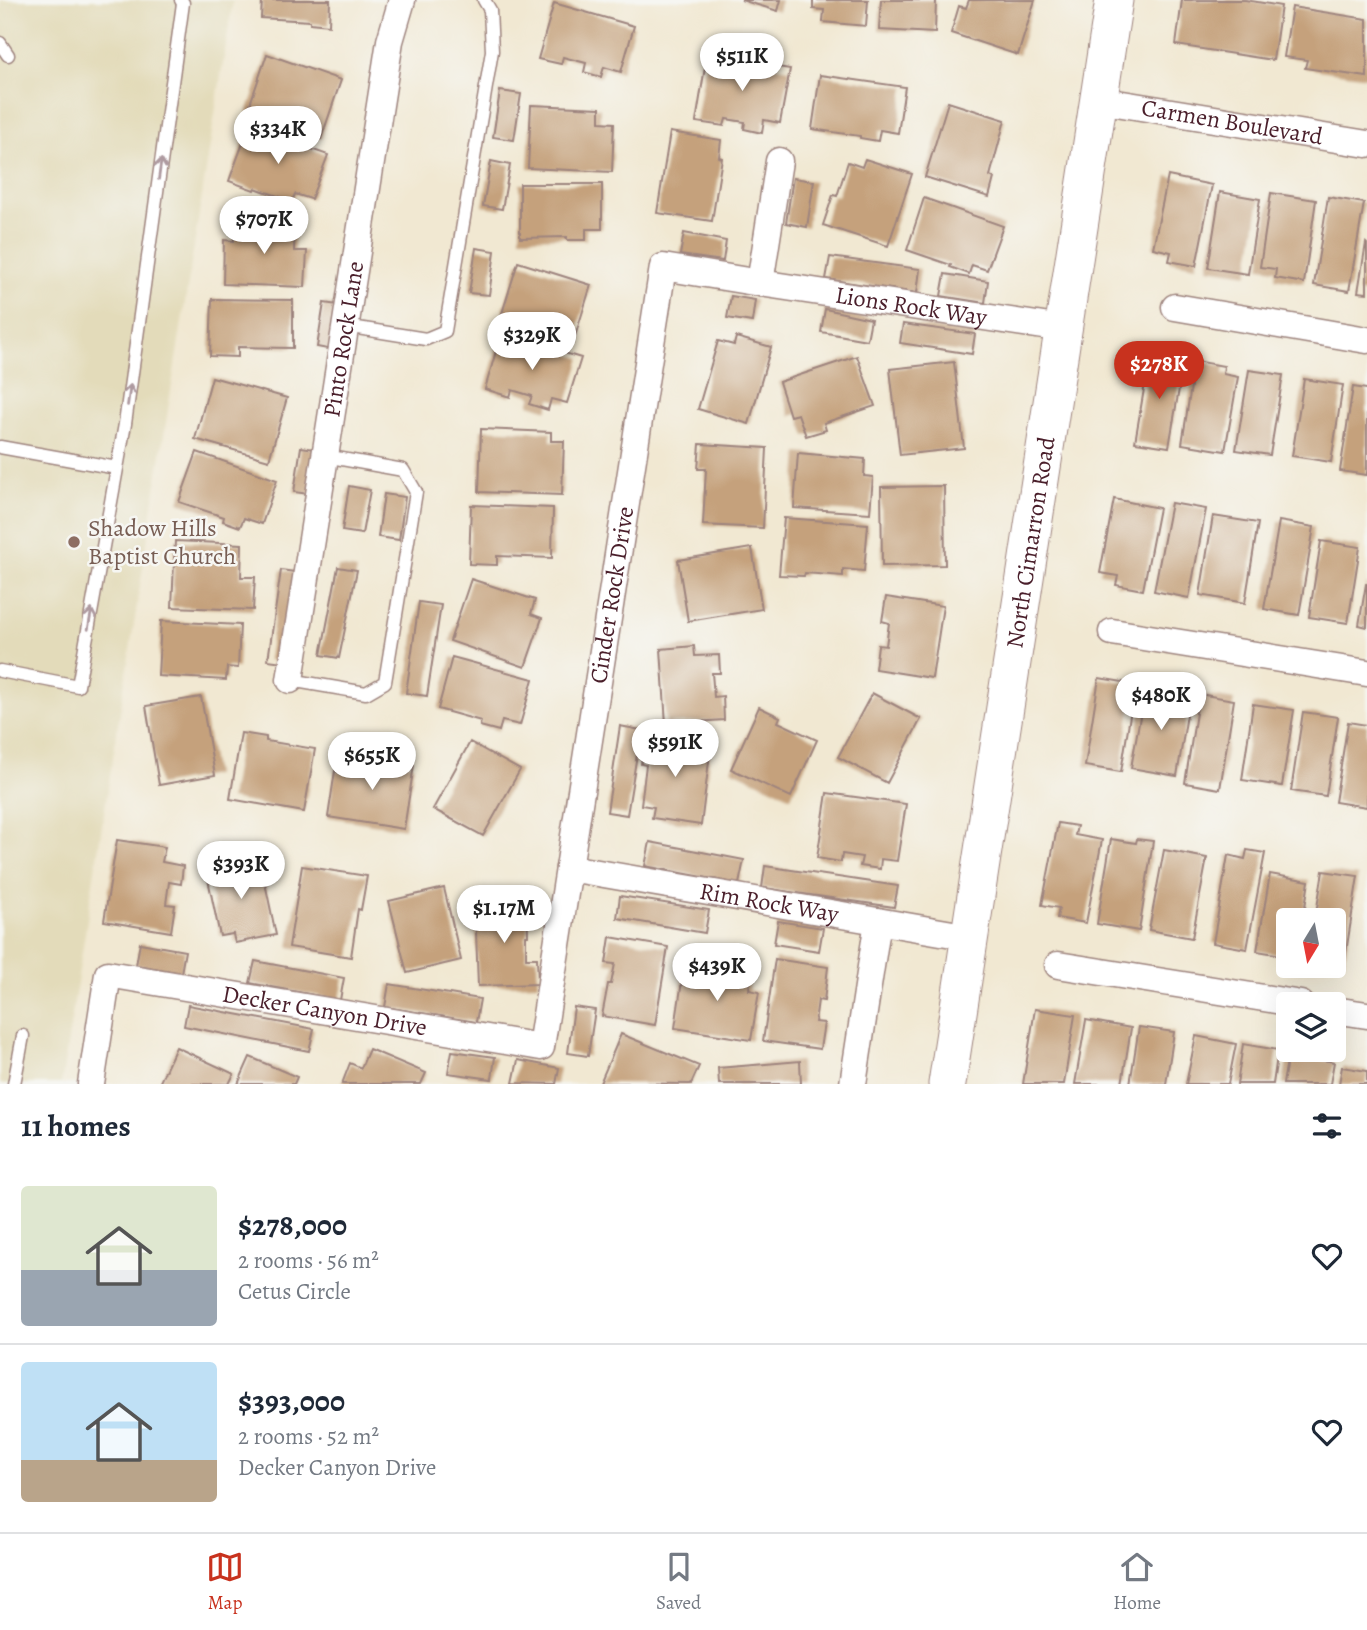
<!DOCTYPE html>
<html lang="en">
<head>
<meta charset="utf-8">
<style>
  :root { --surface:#fff; --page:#f6f6f7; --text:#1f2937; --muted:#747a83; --line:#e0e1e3; --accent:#c8321e }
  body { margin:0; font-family:Alegreya,serif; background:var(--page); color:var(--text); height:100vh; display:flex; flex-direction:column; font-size:26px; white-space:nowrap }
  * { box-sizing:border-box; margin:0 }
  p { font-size:23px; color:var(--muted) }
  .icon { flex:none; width:38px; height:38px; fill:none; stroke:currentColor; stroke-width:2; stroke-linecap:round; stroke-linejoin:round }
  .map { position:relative; height:1084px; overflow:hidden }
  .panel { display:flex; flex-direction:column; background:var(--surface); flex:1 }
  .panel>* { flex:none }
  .needle { width:46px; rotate:190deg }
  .buttons { position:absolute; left:1276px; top:908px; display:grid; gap:14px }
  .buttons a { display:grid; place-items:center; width:70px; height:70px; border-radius:7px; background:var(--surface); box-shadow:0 7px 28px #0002; font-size:35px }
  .price { position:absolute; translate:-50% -60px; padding:0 16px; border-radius:24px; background:#fff; color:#222; font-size:23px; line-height:46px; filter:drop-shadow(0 2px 4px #0008) }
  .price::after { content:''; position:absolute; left:50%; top:42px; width:21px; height:16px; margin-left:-10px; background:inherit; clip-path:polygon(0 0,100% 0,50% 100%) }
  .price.active { background:var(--accent); color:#fff }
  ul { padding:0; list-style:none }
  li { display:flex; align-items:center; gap:21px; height:175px; padding:0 21px }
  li+li { border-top:2px solid var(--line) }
  li span { display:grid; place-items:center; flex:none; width:196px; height:140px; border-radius:7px; color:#555 }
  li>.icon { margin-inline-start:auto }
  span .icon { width:84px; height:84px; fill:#fffc; stroke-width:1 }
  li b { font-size:30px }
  h2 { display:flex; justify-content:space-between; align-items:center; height:84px; padding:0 21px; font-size:30px }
  .tabs { display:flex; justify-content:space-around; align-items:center; height:98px; border-top:2px solid var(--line); background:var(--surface); font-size:19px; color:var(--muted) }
  .tabs a { display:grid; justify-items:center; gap:4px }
  .tabs .active { color:var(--accent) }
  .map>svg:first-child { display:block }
</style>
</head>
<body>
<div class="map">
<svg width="1367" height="1084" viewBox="0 0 1367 1084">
  <rect width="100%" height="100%" fill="#f6f6f2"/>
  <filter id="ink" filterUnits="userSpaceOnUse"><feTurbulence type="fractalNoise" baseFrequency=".0143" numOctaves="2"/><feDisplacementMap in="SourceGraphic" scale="14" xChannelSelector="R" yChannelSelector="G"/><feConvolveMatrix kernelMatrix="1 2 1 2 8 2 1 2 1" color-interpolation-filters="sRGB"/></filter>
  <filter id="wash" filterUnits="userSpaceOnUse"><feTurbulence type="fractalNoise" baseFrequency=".00686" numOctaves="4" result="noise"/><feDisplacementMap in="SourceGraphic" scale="28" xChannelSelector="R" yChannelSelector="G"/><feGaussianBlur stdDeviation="1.57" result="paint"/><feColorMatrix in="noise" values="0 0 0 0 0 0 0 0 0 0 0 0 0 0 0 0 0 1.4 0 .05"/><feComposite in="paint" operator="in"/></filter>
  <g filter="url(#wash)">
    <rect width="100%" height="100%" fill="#f1e8d2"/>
    <path fill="#e3dbba" d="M0 0H233L61 1084H0Z"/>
    <g id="blocks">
      <path fill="#c5a17c" d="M262 0H330L329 25 310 23V21L261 18Z
        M741 0H781L778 11Z
        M813 0H868L866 26 823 22 824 10 813 9Z
        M881 0H936L935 33 879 30Z
        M969 0H1035L1018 55 951 33 959 6 966 8Z
        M1182 0H1245L1281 6 1273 60 1176 45Z
        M554 3 634 26 621 72 604 67 601 77 584 72 586 63 563 57 561 64 538 59Z
        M1292 7 1367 19V77L1305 68 1307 60 1284 57Z
        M267 54 341 80 321 139 247 113Z
        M707 55 790 69 780 123 764 120 762 133 744 129 745 122 726 119 724 126 696 122Z
        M820 75 905 87 898 133 880 130 878 141 860 138V136L812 129Z
        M500 91 521 94 514 140 493 137Z
        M948 102 1005 120 990 176 994 178 989 197 925 177Z
        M531 105 600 108V122L614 123 612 172 528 168Z
        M249 127 328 155 311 199 295 194 292 201 255 188 254 190 229 181Z
        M670 132 721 140 719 157 722 158 712 221 657 213Z
        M865 159 912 174 888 246 823 225 833 195 837 196 848 162 862 167Z
        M491 161 510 165 502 209 483 206Z
        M1168 176 1212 185 1196 266 1169 261 1171 252 1153 248Z
        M793 178 814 181 807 227 786 223Z
        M520 184H602V229H586V240H567V237L520 238Z
        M1220 192 1260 199 1248 274 1208 268Z
        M1271 193 1316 200 1304 283 1275 278 1276 269 1260 267Z
        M1328 197 1364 203 1349 291 1314 285Z
        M924 198 1003 226 987 270 972 265 969 274 950 267 951 265 907 250Z
        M235 220 295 222 294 251H307L305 287 223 284 224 240 234 241Z
        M684 233 726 241 723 261 680 255Z
        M1366 243 1367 244V293L1358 292Z
        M476 248 495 251 489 295 469 293Z
        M830 257 920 269 917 293 826 279Z
        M518 262 591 285 573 343 500 320Z
        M945 274 988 281 985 303 941 296Z
        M731 296 755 300 752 322 727 318Z
        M212 299 293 300V348L238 347V357L210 356Z
        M324 303 345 306 338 351 317 347Z
        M825 309 871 319 867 340 821 332Z
        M903 324 975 334 972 354 900 343Z
        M501 334 581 358 567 403 551 399 548 410 529 404 532 396 512 390 510 397 485 389Z
        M736 337 771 347 749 424 698 409 718 341 734 345Z
        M1150 354 1184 360 1169 447 1135 442Z
        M857 356 875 406 824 423 826 430 806 436 798 414 790 416 779 382Z
        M1195 361 1224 366 1223 374 1238 377 1225 451 1182 444Z
        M954 362 964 448 900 455 890 369Z
        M1249 370 1283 375 1270 455 1236 450Z
        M212 377 287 398 269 460 195 439Z
        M1304 379 1343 385 1331 462 1292 456Z
        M1353 387 1367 389V475L1340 471Z
        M481 429 551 432V441H564L562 495 479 492Z
        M700 444 767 448 763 528 703 525 706 469H698Z
        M301 447 322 450 316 495 294 492Z
        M197 452 277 480 262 524 244 518 240 527 223 521 224 517 179 502Z
        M798 453 865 459 864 476 873 477 870 513 794 508Z
        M349 486 370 490 362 534 342 531Z
        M944 486 945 565 882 566 881 487Z
        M384 494 405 497 399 540 378 537Z
        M1114 499 1159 508 1143 590 1116 585 1118 576 1100 573Z
        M1171 503 1206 509 1189 598 1154 591Z
        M471 505 553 508 552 558 497 556V565L469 564Z
        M1213 516 1258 523 1245 603 1200 595Z
        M784 518 868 524 864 571 843 569V576L805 573 804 576 779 575Z
        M1279 521 1314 527 1299 615 1264 609Z
        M175 541 242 544 241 577H255L253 610 172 607Z
        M1321 541 1360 547 1348 623 1309 617Z
        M752 548 762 609 688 621 678 560Z
        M338 567 357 570 339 658 321 655Z
        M281 570 302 573 290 663 268 660Z
        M471 579 535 600 531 614 542 618 525 667 450 641Z
        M1366 584H1367V627L1359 625Z
        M886 597 943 606 932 678 875 669 878 645 886 646 889 623 882 621Z
        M419 602 441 605 427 696 406 693Z
        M161 621 240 625 238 668 227 667 226 680 158 676Z
        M694 646 695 656 719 655 720 673H712L714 697 723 696 724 720 666 724 661 649Z
        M452 657 533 679 520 725 502 721 499 731 480 726 481 721 438 709Z
        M1099 678 1135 684 1121 772 1085 766Z
        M1145 688 1190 696 1177 776 1131 768Z
        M872 693 921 719 887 783 838 757Z
        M1199 694 1234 700 1220 789 1185 783Z
        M201 697 215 775 159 785 146 706Z
        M1253 704 1294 710 1282 786 1242 780Z
        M759 707 780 717 778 722 817 740 791 797 731 769Z
        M1303 712 1338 717 1326 796 1291 791Z
        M1348 722 1367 725V807L1335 802Z
        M620 726 641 730 627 815 607 812Z
        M241 733 266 737V741L315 749 304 812 230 799Z
        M645 736 711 745 701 825 652 818 654 807 641 805 646 765 641 764Z
        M470 742 520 770 483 836 433 809Z
        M350 751 374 755 373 759 414 765 404 829 328 817 335 771 346 773Z
        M827 793 906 804 897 861 881 859 880 869 860 866 862 857 842 854 841 862 817 858Z
        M1058 823 1077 826 1075 835 1102 840 1086 923 1057 918 1059 908 1042 905Z
        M1111 839 1136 843 1137 839 1153 841 1139 931 1097 924Z
        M117 840 165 847 162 862 183 866 181 884 169 882 166 904 175 905 171 932 104 921Z
        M650 842 744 860 739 884 645 866Z
        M1164 850 1207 858 1192 938 1149 930Z
        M1247 850 1265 853 1247 949 1213 943 1228 855 1245 859Z
        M260 859 276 935 235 943 233 934 220 936 206 870Z
        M302 866 367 876 361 910 358 909 351 957 289 947Z
        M765 866 898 886 894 907 762 888Z
        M1323 871 1358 876 1344 965 1334 964V920H1315Z
        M1270 874 1309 881 1303 920H1288V956L1257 951Z
        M444 888 461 960 407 973 389 901Z
        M620 896 709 910 705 933 617 918Z
        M527 902 528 936H526V958H537L538 984 478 986 475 904Z
        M778 921 823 928 819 951 774 944Z
        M610 937 668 947 655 1025 602 1016 608 984H611L615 964 606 963Z
        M140 943 185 951 181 973 136 965Z
        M775 959 828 967 824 1001 818 1000 815 1022 824 1023 820 1049 763 1041Z
        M255 961 344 978 340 1000 250 983Z
        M685 961 711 965 710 974 730 977 731 970 751 973 749 990 759 992 751 1040 675 1028Z
        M389 984 480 999 476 1022 385 1007Z
        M188 1005 314 1029 309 1051 184 1026Z
        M574 1007 595 1010 588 1056 568 1053Z
        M1035 1009 1075 1015 1064 1084H1023Z
        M1086 1020 1131 1028 1122 1084H1075Z
        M1139 1027 1174 1032 1166 1084H1130Z
        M621 1034 699 1066 691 1084 600 1083Z
        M1196 1036 1236 1044 1228 1084H1186Z
        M1243 1044 1278 1050 1273 1084H1237Z
        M176 1047 234 1074 229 1084H159Z
        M369 1049 426 1073 421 1084H342L350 1063 361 1068Z
        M452 1051 495 1057 492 1079 448 1073Z
        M1288 1054 1334 1062 1330 1084H1283Z
        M250 1057 297 1077 294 1084H238Z
        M518 1060 559 1068 556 1084 513 1083Z
        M800 1061 801 1084H719L718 1068Z
        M1342 1067 1367 1071V1084H1339Z"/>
    </g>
  </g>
  <g filter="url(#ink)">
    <use href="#blocks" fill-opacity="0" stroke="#9e847e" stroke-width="2"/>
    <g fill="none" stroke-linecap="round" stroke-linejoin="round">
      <defs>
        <path id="lane" d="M0 43 8 55
          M345 326 426 339 445 331 492 51 490 10 484 0
          M0 447 117 468
          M0 671 78 686 125 424 183 3 181 0
          M290 680 366 693 385 682 416 492 403 470 325 456
          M14 1084 23 1036"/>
        <g id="street">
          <path id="s1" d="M1098 100 1367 144"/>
          <path d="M760 283 779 161"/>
          <path d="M1175 307 1367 340"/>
          <path d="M1112 632 1367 673"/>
          <path id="s2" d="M290 680 390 41 402 0"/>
          <path id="s3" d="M569 868 970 937"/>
          <path d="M1058 965 1301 1004"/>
          <path d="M1334 1010 1367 1015"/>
          <path id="s4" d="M91 1084 108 974 541 1047 663 267 760 283 1063 329"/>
          <path d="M853 1084 878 921"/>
        </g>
        <g id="secondary">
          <path id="s5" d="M947 1084 1114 0"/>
        </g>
      </defs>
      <use href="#lane" stroke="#9e847e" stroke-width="15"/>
      <use href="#street" stroke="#9e847e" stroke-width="29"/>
      <use href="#secondary" stroke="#9e847e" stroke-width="39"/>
      <use href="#lane" stroke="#fff" stroke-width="12"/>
      <use href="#street" stroke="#fff" stroke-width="26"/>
      <use href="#secondary" stroke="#fff" stroke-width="37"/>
    </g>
    <defs><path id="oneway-shaft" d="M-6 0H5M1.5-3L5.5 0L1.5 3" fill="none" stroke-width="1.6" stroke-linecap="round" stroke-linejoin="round" transform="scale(1.75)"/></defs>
    <g stroke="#ae9aa0">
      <use href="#oneway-shaft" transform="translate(160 169) rotate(-82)"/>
      <use href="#oneway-shaft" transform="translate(129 395) rotate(-82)"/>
      <use href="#oneway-shaft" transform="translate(90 619) rotate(-80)"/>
    </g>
  </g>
  <circle fill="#8d6e63" stroke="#f6f6f2" stroke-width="2.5" cx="74" cy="542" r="7"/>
  <g text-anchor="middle" stroke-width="5" stroke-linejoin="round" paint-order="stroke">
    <g font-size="24" fill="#4a1f2b" stroke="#f6f6f2">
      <text dy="8" stroke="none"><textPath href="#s1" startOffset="136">Carmen Boulevard</textPath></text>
      <text dy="8" stroke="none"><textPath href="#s4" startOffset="1591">Lions Rock Way</textPath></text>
      <text dy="8" stroke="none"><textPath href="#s2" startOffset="345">Pinto Rock Lane</textPath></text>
      <text dy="8" stroke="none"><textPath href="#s5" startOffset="548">North Cimarron Road</textPath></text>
      <text dy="8" stroke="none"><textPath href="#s4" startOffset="1008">Cinder Rock Drive</textPath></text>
      <text dy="8" stroke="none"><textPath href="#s3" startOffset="203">Rim Rock Way</textPath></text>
      <text dy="8" stroke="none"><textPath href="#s4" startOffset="331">Decker Canyon Drive</textPath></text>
    </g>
    <g font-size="24" fill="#785e54" stroke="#f6f6f2" text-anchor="start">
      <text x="88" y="536">Shadow Hills<tspan x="88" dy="28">Baptist Church</tspan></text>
    </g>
  </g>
</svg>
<div class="buttons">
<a><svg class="needle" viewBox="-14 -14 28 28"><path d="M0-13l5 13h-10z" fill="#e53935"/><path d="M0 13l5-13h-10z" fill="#747a83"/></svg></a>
<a><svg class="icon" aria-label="layers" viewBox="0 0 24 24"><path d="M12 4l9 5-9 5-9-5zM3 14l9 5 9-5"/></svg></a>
</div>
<b class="price" style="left:742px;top:93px">$511K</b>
<b class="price" style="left:278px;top:166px">$334K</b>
<b class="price" style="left:264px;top:256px">$707K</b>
<b class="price" style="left:532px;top:372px">$329K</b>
<b class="price active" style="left:1159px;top:401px">$278K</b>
<b class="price" style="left:1161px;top:732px">$480K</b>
<b class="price" style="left:675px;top:779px">$591K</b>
<b class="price" style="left:372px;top:792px">$655K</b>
<b class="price" style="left:241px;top:901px">$393K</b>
<b class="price" style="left:504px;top:945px">$1.17M</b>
<b class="price" style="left:717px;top:1003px">$439K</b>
</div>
<section class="panel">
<h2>11 homes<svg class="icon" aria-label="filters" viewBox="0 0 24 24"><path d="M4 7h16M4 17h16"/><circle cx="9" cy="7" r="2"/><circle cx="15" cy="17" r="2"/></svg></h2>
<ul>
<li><span style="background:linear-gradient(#dfe7d0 60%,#9aa5b1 0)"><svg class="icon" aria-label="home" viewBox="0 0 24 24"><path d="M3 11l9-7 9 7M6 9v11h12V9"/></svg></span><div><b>$278,000</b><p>2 rooms · 56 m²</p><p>Cetus Circle</p></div><svg class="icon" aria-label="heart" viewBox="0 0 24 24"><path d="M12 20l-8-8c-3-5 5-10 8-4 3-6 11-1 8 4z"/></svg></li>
<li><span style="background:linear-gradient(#bfe0f5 70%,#b9a48a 0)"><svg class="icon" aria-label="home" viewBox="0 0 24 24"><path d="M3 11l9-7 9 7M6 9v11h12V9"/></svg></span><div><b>$393,000</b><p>2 rooms · 52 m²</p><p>Decker Canyon Drive</p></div><svg class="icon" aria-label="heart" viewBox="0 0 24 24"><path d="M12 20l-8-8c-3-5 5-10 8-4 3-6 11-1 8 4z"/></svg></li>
</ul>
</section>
<nav class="tabs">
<a class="active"><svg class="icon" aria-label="map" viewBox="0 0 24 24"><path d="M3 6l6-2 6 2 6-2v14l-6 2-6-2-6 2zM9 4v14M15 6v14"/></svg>Map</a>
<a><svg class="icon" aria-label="saved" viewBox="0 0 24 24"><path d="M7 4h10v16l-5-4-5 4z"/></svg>Saved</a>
<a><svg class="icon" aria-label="home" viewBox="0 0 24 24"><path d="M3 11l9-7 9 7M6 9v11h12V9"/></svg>Home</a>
</nav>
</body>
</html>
